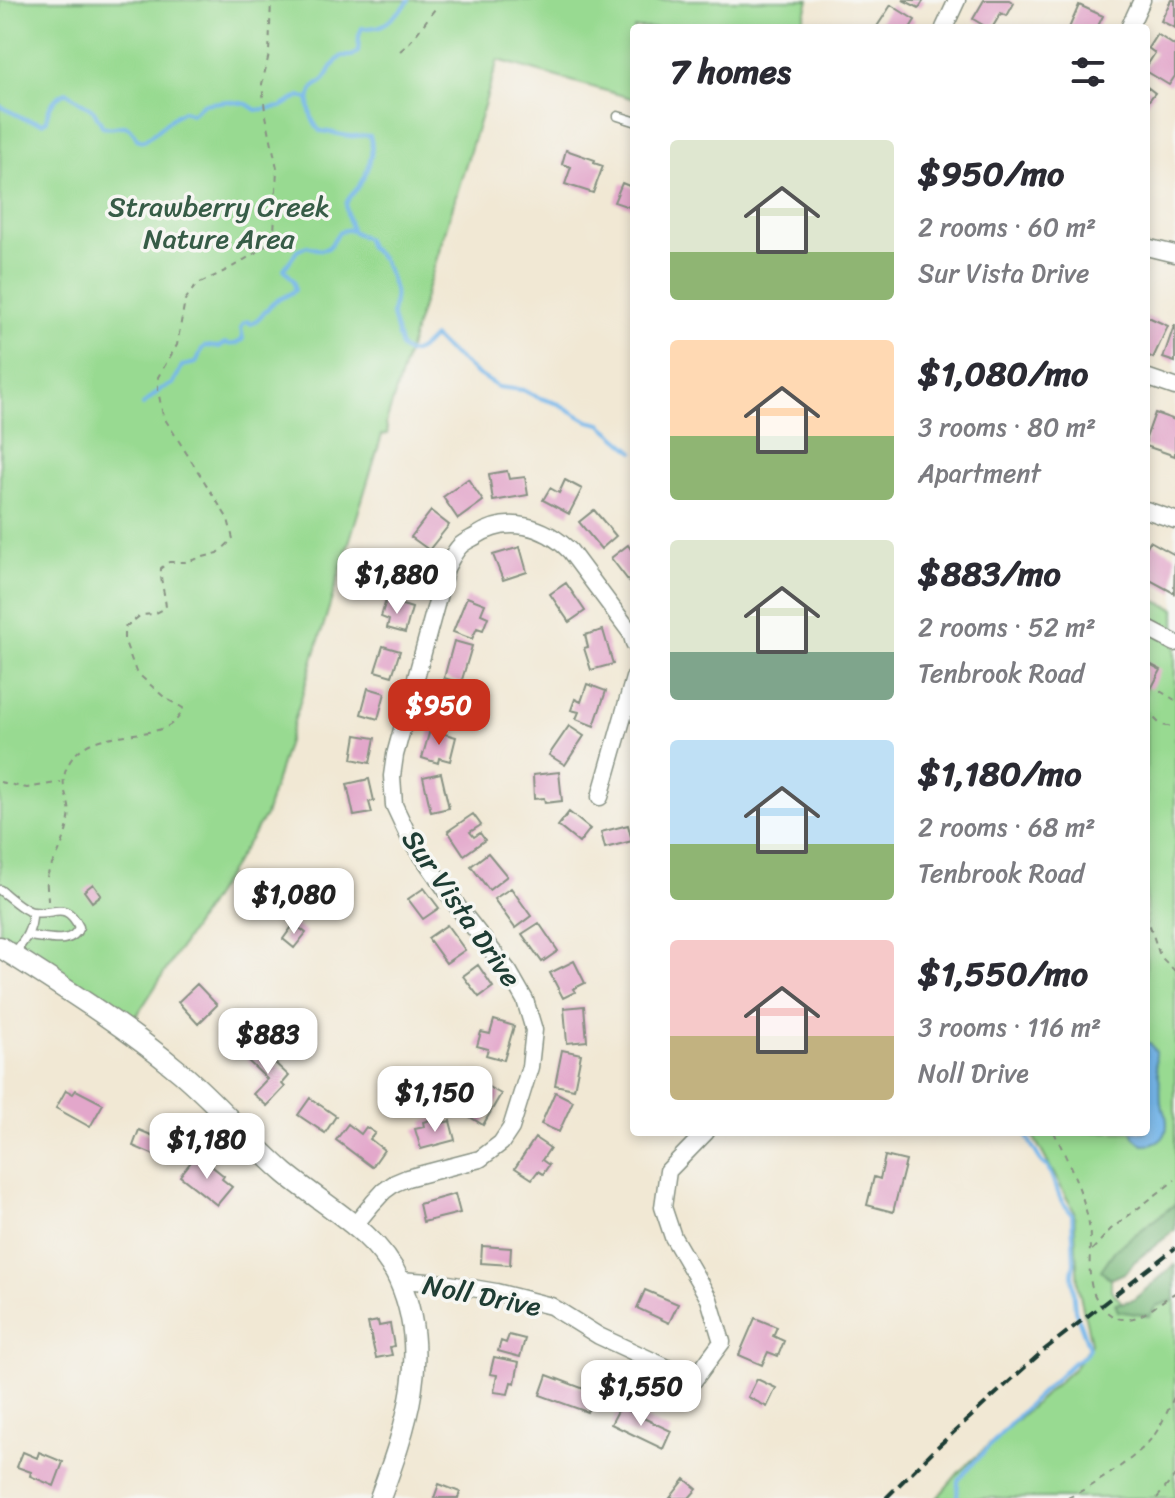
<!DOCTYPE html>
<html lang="en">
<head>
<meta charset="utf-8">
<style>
  :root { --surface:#fff; --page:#f7f7f7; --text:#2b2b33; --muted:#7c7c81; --accent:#c8321e }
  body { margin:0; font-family:Sriracha,sans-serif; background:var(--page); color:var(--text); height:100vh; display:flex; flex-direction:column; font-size:30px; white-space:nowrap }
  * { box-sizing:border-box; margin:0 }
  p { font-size:26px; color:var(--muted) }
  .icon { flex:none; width:44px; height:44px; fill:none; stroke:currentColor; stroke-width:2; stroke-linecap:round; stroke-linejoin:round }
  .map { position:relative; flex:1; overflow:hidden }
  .side { position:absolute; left:630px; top:24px; width:520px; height:1112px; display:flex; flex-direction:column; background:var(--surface); border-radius:8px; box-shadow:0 4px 12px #0003 }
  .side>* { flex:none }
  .price { position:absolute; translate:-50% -68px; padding:0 18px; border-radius:16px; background:#fff; color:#222; font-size:26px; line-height:52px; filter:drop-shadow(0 2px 4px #0008) }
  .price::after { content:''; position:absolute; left:50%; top:48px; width:24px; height:18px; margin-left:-12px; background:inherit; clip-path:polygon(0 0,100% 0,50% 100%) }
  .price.active { background:var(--accent); color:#fff }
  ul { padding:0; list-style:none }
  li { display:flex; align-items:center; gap:24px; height:200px; padding:0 40px }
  li span { display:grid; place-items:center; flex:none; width:224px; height:160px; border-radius:8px; color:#555 }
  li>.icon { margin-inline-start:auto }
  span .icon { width:96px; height:96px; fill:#fffc; stroke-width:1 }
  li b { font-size:34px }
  h2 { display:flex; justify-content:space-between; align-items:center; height:96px; padding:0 40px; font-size:34px }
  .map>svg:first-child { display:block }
</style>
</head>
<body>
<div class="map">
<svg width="1175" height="1498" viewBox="0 0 1175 1498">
  <rect width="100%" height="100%" fill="#f6f6f2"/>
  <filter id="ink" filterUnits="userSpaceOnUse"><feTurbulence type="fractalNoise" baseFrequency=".0125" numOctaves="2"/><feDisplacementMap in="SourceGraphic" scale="16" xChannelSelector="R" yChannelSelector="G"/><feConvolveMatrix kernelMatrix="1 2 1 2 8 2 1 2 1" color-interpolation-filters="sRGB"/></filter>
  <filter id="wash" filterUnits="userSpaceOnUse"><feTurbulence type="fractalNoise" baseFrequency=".006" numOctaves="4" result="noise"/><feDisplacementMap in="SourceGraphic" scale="32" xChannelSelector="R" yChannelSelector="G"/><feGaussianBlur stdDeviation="1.8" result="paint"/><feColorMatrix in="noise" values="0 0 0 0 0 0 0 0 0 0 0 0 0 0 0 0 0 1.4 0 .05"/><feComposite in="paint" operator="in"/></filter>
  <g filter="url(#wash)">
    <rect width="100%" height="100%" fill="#f1e8d4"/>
    <path fill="#98da91" stroke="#5c8c62" stroke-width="2" d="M0 0H809L801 28H634V99L498 60 386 423 388 434 382 435 265 816 132 1023 0 934Z
      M1146 597 1175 609V1210L1106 1275 1111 1279V1290L1131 1313 1175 1286V1498H937L959 1472 1075 1367 1091 1343 1078 1286 1074 1211 1031 1132H1146Z"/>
    <path fill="#7aba7b" stroke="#4c7c58" stroke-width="2" d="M1175 1204V1230L1134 1262 1127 1272 1111 1279 1101 1270 1115 1250Z
      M1175 1265V1300L1156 1306 1149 1316 1118 1311 1115 1304 1133 1300Z"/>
    <path fill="#76b7eb" stroke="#4a7a90" stroke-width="2" d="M1146 1043H1150L1156 1052C1154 1069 1158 1069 1160 1083 1161 1090 1160 1097 1161 1103 1163 1116 1163 1103 1166 1115 1170 1135 1162 1145 1143 1145L1135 1138 1132 1132H1146Z"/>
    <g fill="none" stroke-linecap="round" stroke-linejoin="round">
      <path stroke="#76b7eb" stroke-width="4" d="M409 0C405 8 400 10 394 16 384 27 377 28 362 28L359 35 358 52 352 56H342C334 63 332 67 327 76 324 82 317 84 313 89 305 101 311 122 320 131 330 131 339 135 349 136 357 137 362 134 370 136 376 153 366 176 356 190 352 195 346 199 346 206 346 214 350 224 352 231L366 239 369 247 382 259 389 274 395 292 392 315 401 348 408 353C422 352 424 344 433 337L447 350 468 366 474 372 498 387 523 390 537 397 559 404 588 421 601 424 634 452
        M0 106 25 119 43 123 47 120C48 106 54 98 66 92L94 111 103 127C118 131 126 116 137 139L143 141C158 132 167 119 183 111L192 114 203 104 228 101 247 104 256 110 281 107 300 96 306 98 310 103
        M143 405 161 389 173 384 182 366 196 363 202 349 205 346 219 347 225 343C233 346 237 344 243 339L241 328 244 323 248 321 251 324C260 319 264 312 271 305 278 297 288 297 295 290L294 281 284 269 297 251 307 246 320 250 328 248C336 240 337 228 350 230
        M957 1498 958 1481 965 1472 1032 1401 1074 1362 1084 1356 1089 1348 1075 1310 1072 1273 1074 1263 1072 1214 1061 1200 1048 1167 1042 1163 1024 1132"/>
    </g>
    <g id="blocks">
      <path fill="#e3a7cb" d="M903 0H924L919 8Z
        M984 0H1009L1014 3 1007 16 1001 13 992 28H988L973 19Z
        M1171 0H1175V28L1161 21Z
        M891 5 915 20 910 28H876Z
        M1079 5 1103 16 1097 28H1069Z
        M1157 34 1175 46V76L1169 85 1146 71V67L1155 53 1148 48Z
        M1146 86 1155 93 1146 104Z
        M566 150 595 160 594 163 603 166 593 193 565 184 571 167 562 164Z
        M622 183 634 188V203L632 208 614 202Z
        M1146 316 1168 326 1153 358 1146 354Z
        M1174 326H1175V362L1163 358Z
        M1155 413 1175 420V456L1146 446V438Z
        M507 471 509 479 525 477 528 495 493 501 489 474Z
        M468 479 483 501 458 519 443 497Z
        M565 480 582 489 569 514 543 500 550 488 559 493Z
        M594 510 616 536 601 549 579 522Z
        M431 511 449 525 429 550 411 537Z
        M1150 541 1175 555 1174 593 1146 578V548Z
        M628 545 634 554V588L611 558Z
        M520 547 527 572 503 580 493 555Z
        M406 554 425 562 412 594 393 587Z
        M566 583 585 611 569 622 550 594Z
        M467 597 485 604 481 614 488 617 483 630 477 628 472 639 453 632Z
        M386 600 412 608 405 633 387 628 389 620 381 617Z
        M603 630 613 664 591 670 584 648 588 647 585 635Z
        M454 641 472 646 461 683 444 678Z
        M383 646 400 651 392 676 375 671Z
        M1146 662 1161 670 1151 689 1146 687Z
        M445 684 463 691 449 724 431 717Z
        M587 684 606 691 594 726 576 719 579 712 571 710 575 699 581 702Z
        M368 688 385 693 378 719 361 714Z
        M569 726 584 736 565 765 549 755Z
        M430 730 456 737 450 761 439 758 438 763 422 758Z
        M356 735 375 738 370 763 352 759Z
        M559 772 562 801 545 803 544 798 534 799 533 775Z
        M441 773 449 808 431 812 423 777Z
        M369 779 374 801 369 802 372 813 354 816 347 784Z
        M569 812 590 829 579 843 558 826Z
        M473 814 481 825 470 832 474 837 480 833 485 840 464 855 448 831Z
        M628 825 632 841 605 848 601 832Z
        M488 853 507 876 489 890 471 866Z
        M93 884 101 895 92 902 84 891Z
        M424 888 439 908 423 919 408 899Z
        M511 888 531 916 515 928 494 899Z
        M539 923 558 951 542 962 522 934Z
        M294 924 306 933 294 948 283 939Z
        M447 925 465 950 446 963 428 938Z
        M574 961 585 983 573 989 575 992 563 998 550 973Z
        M478 965 493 987 479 997 463 976Z
        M197 984 217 1005 198 1024 178 1002Z
        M584 1006 587 1041 567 1043 564 1008Z
        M494 1020 514 1026 504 1060 486 1055 488 1049 477 1046 481 1032 490 1034Z
        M258 1047 289 1076 282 1084 285 1087 267 1106 253 1094 267 1079 246 1059Z
        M562 1050 581 1054 574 1089 555 1085Z
        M485 1085 501 1094 483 1125 467 1115Z
        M66 1090 73 1094 76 1090 103 1104 90 1127 56 1108Z
        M555 1092 573 1101 559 1132 541 1124Z
        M310 1098 336 1116 325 1133 298 1115Z
        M437 1118 439 1124 450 1121 455 1140 421 1149 415 1129 424 1127 423 1122Z
        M348 1124 361 1134 366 1127 375 1133 370 1139 384 1150 372 1167 336 1140Z
        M139 1130 173 1144 166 1160 133 1146Z
        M535 1138 550 1148 542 1160 549 1165 543 1174 538 1171 532 1179 515 1168Z
        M885 1156 906 1161 893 1212 867 1205 874 1177 880 1179Z
        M194 1158 206 1168 209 1164 224 1176 222 1179 232 1187 217 1205 180 1176Z
        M455 1194 460 1213 423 1222 419 1204Z
        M482 1246 511 1248 510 1265 481 1263Z
        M645 1290 678 1304 669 1323 637 1308Z
        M755 1318 777 1327 773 1336 784 1341 778 1356 768 1352 762 1365 739 1355Z
        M378 1321 379 1326 390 1324 394 1346 390 1347 392 1355 376 1358 368 1323Z
        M509 1335 525 1339 520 1357 498 1351 501 1341 506 1343Z
        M494 1357 519 1362 515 1383 511 1382 508 1394 494 1392 497 1375 490 1374Z
        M547 1375 595 1393 587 1412 540 1395Z
        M757 1379 776 1388 767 1407 748 1397Z
        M620 1407 671 1431 663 1449 611 1424Z
        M23 1452 37 1458 39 1452 63 1462 54 1486 30 1476 31 1472 17 1467Z
        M685 1479 697 1489 689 1498H670Z
        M439 1484 460 1492 458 1498H434Z"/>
    </g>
  </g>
  <g filter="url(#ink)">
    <use href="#blocks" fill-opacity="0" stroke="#889284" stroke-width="2"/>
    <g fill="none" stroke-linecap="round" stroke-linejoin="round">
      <defs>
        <path id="service" d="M618 116 634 121
          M0 890C8 896 24 911 33 912 54 916 65 899 79 927 72 947 45 937 28 936
          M13 955C24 941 33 930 32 912"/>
        <path id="minor" d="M944 28 957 0
          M1129 28 1142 0
          M1146 247 1175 254
          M1146 377 1175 387
          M1146 510 1175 520
          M1146 628 1175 643
          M600 797 634 678
          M354 1226 373 1203 384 1191 395 1183 407 1178 480 1159 501 1143 511 1128 530 1067 534 1030 525 1000 509 972 460 910 409 837 394 805 392 776 395 755 446 568C450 561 454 552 460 546 464 542 471 539 476 536 508 515 545 526 570 551L631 633 634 643
          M399 1280 443 1283 496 1292 551 1306 599 1336 694 1380 722 1342 709 1299 673 1237 663 1207 668 1171 706 1132"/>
        <path id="tertiary" d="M0 947C61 986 124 1025 180 1072 217 1103 248 1141 285 1173 323 1205 378 1232 399 1280 432 1353 406 1428 380 1498"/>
      </defs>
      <use href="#service" stroke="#889284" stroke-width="11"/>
      <use href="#minor" stroke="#889284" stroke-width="19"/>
      <use href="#tertiary" stroke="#889284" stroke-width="23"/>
      <path stroke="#889284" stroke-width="2" stroke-dasharray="6 6" stroke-linecap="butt" d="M400 51C415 39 423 24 435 9
        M1160 691 1175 700
        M1146 710 1161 725 1175 727
        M0 782 27 788 61 782
        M48 901C48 894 46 884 47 877 49 869 54 861 58 854 63 843 67 831 69 819 73 799 56 790 68 765 92 717 170 751 183 708L165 698 136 672 124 639V628L141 615 154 614 166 608C165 593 160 582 161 568L169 562H185L218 553 233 539 228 519 163 416 158 390V377L177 345 185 300 196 285 229 269 262 249 274 234 277 168 265 111 262 84 269 54 271 0
        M1146 914 1160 956 1175 971
        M1054 1132C1068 1161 1084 1193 1089 1225 1092 1246 1086 1276 1094 1294 1100 1307 1111 1320 1126 1319 1144 1319 1160 1301 1175 1293
        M1092 1250 1111 1229 1175 1180
        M1068 1498C1094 1485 1138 1458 1155 1434 1163 1422 1169 1408 1175 1395
        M1157 1498 1175 1476"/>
      <use href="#service" stroke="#fff" stroke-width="8"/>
      <use href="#minor" stroke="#fff" stroke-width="16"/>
      <use href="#tertiary" stroke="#fff" stroke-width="20"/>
      <path stroke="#1f3d34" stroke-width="4" stroke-dasharray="12 6" stroke-linecap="butt" d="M886 1498 932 1452 1044 1350 1175 1248"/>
    </g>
  </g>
  <g text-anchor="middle" stroke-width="7" stroke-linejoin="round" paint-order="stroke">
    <g font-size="28" fill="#375c47" stroke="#f6f6f2">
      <text x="219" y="216">Strawberry Creek<tspan x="219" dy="32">Nature Area</tspan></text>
    </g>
    <g font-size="28" fill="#1f3d34" stroke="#f6f6f2">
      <text transform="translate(462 908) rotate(55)" y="10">Sur Vista Drive</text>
      <text transform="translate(482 1295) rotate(11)" y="10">Noll Drive</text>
    </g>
  </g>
</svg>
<b class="price" style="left:397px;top:616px">$1,880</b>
<b class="price active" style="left:439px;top:747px">$950</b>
<b class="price" style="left:294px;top:936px">$1,080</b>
<b class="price" style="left:268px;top:1076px">$883</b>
<b class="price" style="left:435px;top:1134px">$1,150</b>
<b class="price" style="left:207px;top:1181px">$1,180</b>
<b class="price" style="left:641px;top:1428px">$1,550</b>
<section class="side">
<h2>7 homes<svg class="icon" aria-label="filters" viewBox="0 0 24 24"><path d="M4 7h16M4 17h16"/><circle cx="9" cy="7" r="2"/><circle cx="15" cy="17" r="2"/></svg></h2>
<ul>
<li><span style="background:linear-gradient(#dfe7d0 70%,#8fb573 0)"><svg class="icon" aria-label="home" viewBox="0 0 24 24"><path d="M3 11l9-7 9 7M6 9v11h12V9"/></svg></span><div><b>$950/mo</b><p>2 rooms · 60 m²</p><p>Sur Vista Drive</p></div></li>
<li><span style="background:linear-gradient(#ffd9b3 60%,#8fb573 0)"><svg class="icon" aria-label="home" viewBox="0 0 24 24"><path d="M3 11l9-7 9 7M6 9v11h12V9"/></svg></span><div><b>$1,080/mo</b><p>3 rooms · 80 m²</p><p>Apartment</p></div></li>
<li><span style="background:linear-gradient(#dfe7d0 70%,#7fa58c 0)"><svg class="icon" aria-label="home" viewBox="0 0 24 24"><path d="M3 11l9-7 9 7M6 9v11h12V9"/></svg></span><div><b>$883/mo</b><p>2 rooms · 52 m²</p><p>Tenbrook Road</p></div></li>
<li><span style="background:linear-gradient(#bfe0f5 65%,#8fb573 0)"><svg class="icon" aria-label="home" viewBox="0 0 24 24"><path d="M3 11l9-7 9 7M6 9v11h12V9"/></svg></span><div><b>$1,180/mo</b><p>2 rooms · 68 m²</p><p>Tenbrook Road</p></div></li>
<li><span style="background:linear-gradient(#f6c9c9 60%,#c2b280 0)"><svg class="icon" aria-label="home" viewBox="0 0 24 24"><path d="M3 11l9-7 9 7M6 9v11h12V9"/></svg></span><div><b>$1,550/mo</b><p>3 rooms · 116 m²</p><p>Noll Drive</p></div></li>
</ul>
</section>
</div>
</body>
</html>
